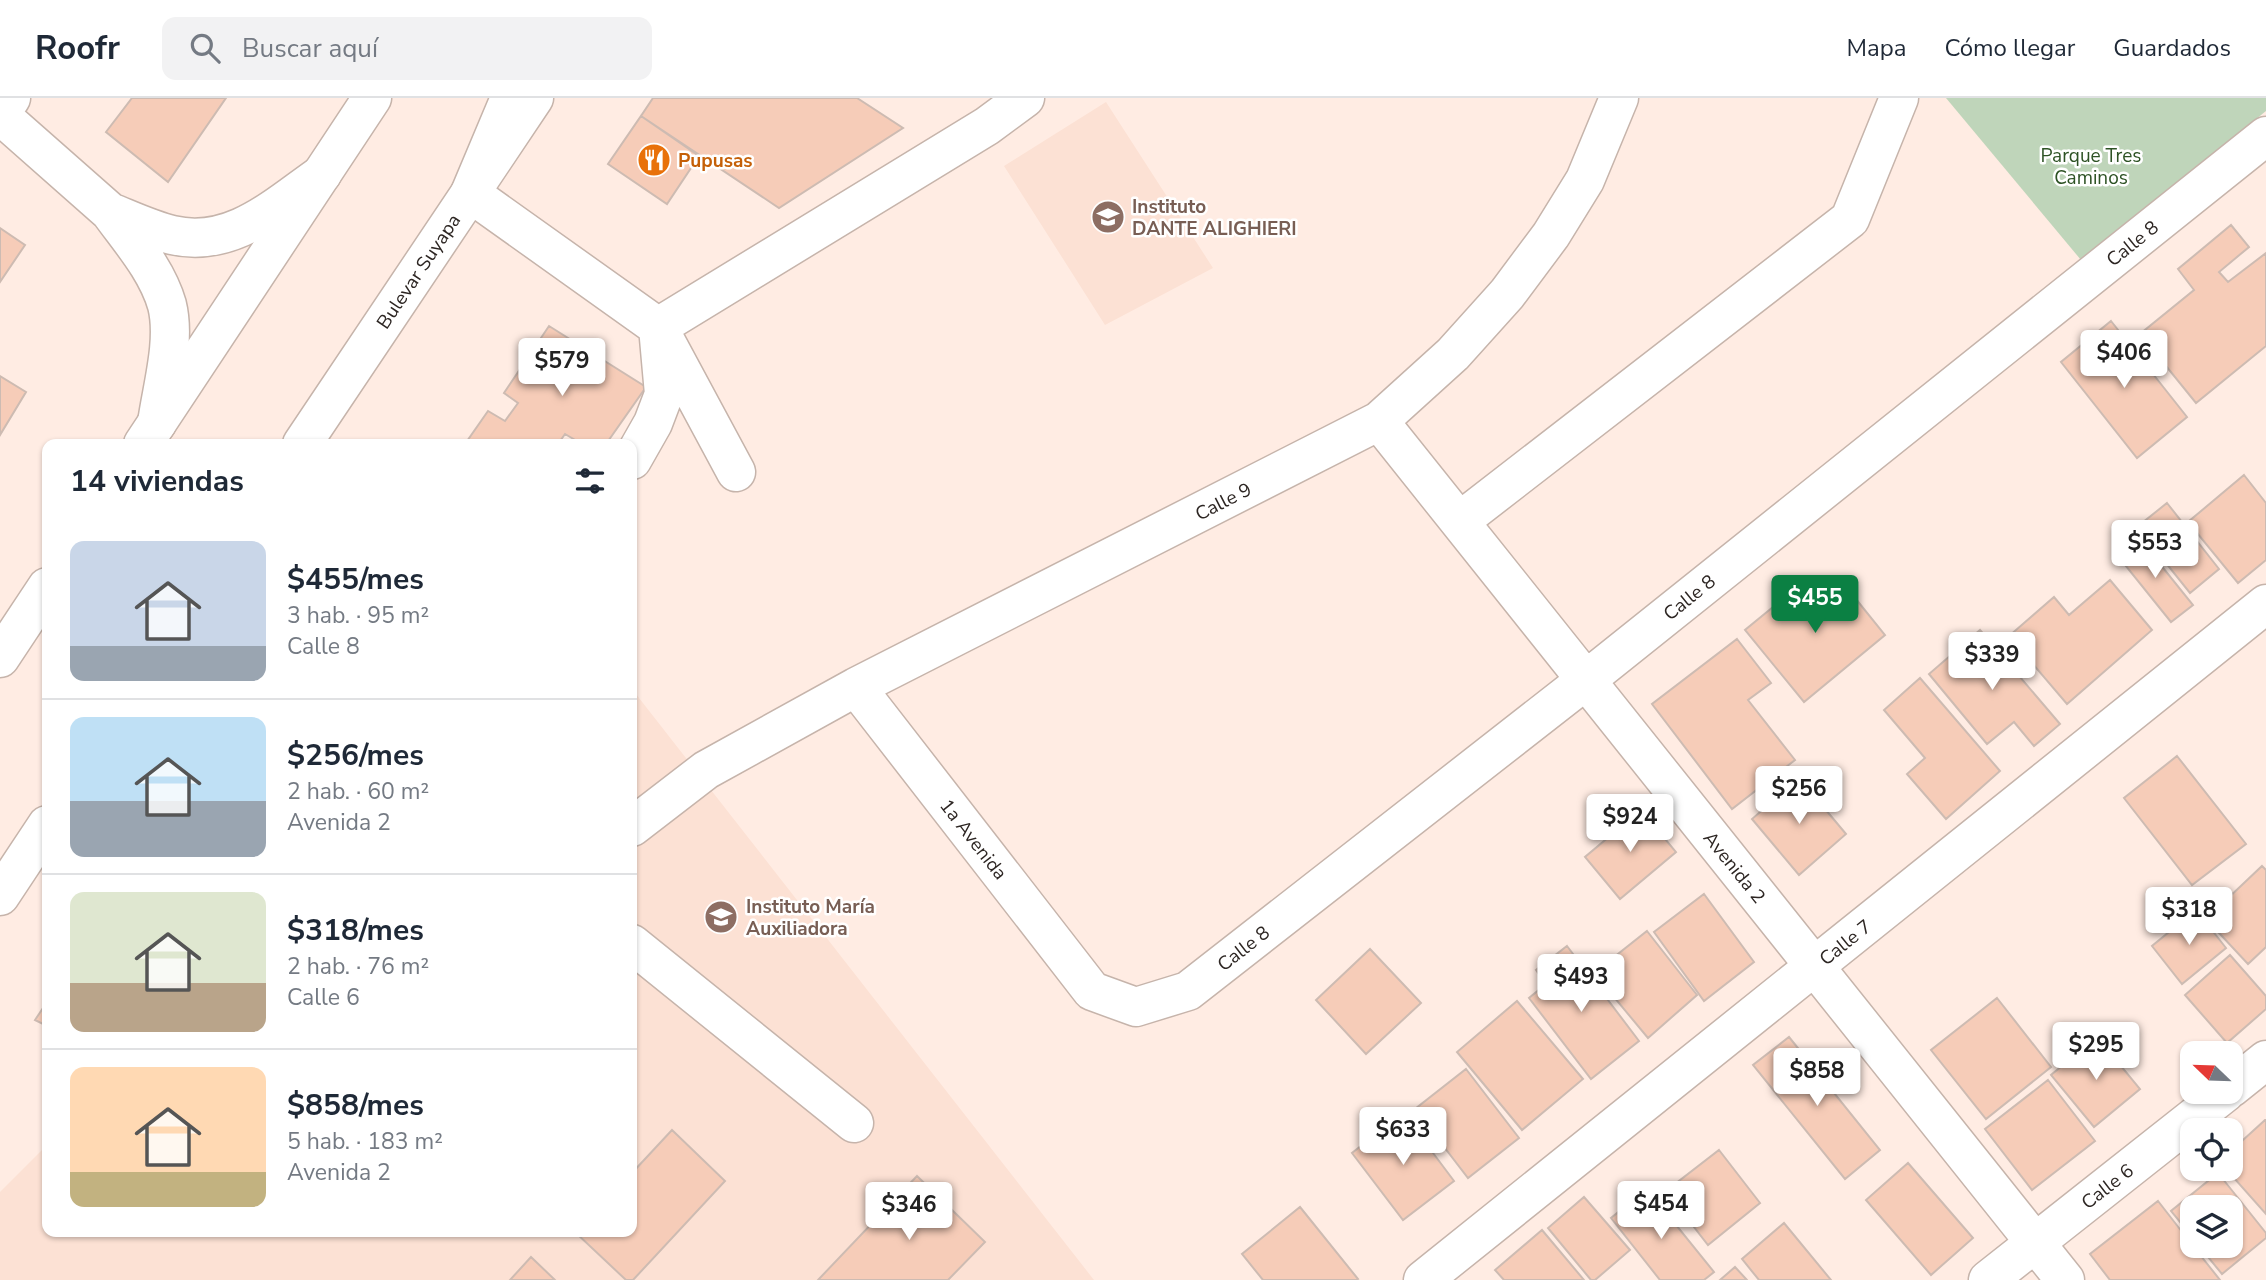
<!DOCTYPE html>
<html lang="es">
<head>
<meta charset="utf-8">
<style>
  :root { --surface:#fff; --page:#f2f2f3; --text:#1f2937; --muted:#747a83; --line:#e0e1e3; --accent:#0b8043 }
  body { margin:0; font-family:"Nunito Sans",sans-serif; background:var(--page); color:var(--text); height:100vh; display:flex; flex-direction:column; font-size:26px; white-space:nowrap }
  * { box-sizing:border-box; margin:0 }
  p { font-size:23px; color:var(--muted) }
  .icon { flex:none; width:38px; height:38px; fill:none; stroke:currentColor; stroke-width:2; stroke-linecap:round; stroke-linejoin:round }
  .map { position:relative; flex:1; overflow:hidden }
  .side { position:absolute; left:42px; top:341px; width:595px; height:798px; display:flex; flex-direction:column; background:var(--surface); border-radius:14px; box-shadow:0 2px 5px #0004 }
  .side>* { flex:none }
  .needle { width:46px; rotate:293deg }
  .controls { position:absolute; left:2180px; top:943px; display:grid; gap:14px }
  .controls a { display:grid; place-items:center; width:63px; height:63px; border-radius:14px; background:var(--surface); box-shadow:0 2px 5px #0004; font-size:35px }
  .price { position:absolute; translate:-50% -60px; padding:0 16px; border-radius:7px; background:#fff; color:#222; font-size:23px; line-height:46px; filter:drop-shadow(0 2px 4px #0008) }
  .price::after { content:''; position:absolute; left:50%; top:42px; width:21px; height:16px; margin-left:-10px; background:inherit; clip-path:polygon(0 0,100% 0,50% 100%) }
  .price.on { background:var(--accent); color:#fff }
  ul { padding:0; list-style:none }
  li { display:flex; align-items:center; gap:21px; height:175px; padding:0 28px }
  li+li { border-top:2px solid var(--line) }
  li span { display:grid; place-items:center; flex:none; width:196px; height:140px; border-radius:14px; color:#555 }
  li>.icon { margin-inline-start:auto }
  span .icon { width:84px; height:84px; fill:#fffc; stroke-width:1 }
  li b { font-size:30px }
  h2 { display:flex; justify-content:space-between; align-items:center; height:84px; padding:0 28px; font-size:30px }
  header { display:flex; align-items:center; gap:42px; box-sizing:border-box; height:98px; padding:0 35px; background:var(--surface); border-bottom:2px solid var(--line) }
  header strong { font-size:33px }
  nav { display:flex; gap:38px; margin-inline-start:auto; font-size:24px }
  .search { width:490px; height:63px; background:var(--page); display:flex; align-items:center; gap:18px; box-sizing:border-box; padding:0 24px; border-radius:14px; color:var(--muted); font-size:26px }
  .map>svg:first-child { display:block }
</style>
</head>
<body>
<header>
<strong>Roofr</strong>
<div class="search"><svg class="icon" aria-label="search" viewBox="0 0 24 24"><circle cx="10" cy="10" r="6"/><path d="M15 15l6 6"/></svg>Buscar aquí</div>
<nav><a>Mapa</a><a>Cómo llegar</a><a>Guardados</a></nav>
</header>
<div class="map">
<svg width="2266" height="1182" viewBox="0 0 2266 1182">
  <rect width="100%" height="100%" fill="#ffece3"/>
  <path fill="#fce1d4" d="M1106 4 1213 170 1105 227 1004 68Z
    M632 591 1094 1182H0V1094L47 1047V1134H632Z"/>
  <path fill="#bfd5ba" d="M1946 0H2266V13L2081 162Z"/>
  <path fill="#f6ccb8" stroke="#cdbbb2" stroke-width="2" d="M132 0H226L168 84 106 34Z
    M653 0H857L903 30 779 110 641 18Z
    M641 18 699 58 667 106 608 66Z
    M2231 127 2249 149 2219 174 2228 184 2266 155V248L2196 305 2140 236 2194 192 2178 171Z
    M0 130 25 147 0 184Z
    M2111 223 2187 319 2137 360 2061 264Z
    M549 228 646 289 606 346H582L565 336 558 346H465L488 313 505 323 518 305 504 295Z
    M0 278 26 294 0 337Z
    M2244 377 2266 405V462L2238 485 2188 424Z
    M2167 405 2219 471 2190 495 2137 429Z
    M2139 440 2193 507 2171 524 2117 457Z
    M1839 480 1885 537 1804 604 1745 532 1807 481 1819 496Z
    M2110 482 2152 532 2067 606 2009 538 2054 499 2069 517Z
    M1980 532 2060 626 2034 648 2014 624 1987 646 1929 576Z
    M1737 541 1771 585 1748 602 1795 662 1732 711 1652 606Z
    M1920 580 2000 673 1946 721 1907 676 1925 660 1884 612Z
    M2177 658 2246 746 2192 787 2124 700Z
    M1799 680 1846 736 1799 777 1752 721Z
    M1641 712 1676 754 1620 801 1585 759Z
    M2262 768 2266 772V849L2248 866 2206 821Z
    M1704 796 1754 864 1704 903 1654 834Z
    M2196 812 2226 850 2182 886 2152 848Z
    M1647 833 1697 897 1648 940 1594 875Z
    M1567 848 1639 943 1591 981 1529 900 1546 886 1536 872Z
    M1370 851 1421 905 1366 956 1316 902Z
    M2230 857 2266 898V911L2227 945 2185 897Z
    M1997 900 2051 969 1986 1021 1931 952Z
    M1517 903 1583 981 1522 1032 1457 954Z
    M47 904V928L35 922Z
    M1789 939 1880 1052 1845 1081 1753 967Z
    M2097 939 2140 991 2094 1029 2051 977Z
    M1466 971 1519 1040 1468 1080 1415 1011Z
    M2048 982 2095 1043 2032 1092 1985 1031Z
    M1403 1015 1454 1083 1403 1122 1352 1055Z
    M2265 1022H2266V1116L2226 1071H2231V1053Z
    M672 1032 725 1083 633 1182H626L576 1135 632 1134V1075Z
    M1719 1052 1760 1105 1708 1147 1666 1093Z
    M1908 1065 1973 1140 1931 1177 1866 1102Z
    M2218 1075 2266 1135V1140L2222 1176 2199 1148H2231V1110H2193V1140L2171 1113Z
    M917 1078 985 1144 948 1182H818Z
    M1647 1091 1714 1174 1704 1182H1660L1611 1120Z
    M1584 1099 1630 1152 1595 1182H1591L1548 1130Z
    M2158 1103 2193 1148 2220 1182H2110L2090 1156Z
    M1300 1109 1358 1181 1356 1182H1263L1242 1156Z
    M1784 1125 1831 1182H1759L1742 1161Z
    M1542 1132 1584 1182H1504L1495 1172Z
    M531 1159 555 1182H510Z
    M1735 1169 1747 1182H1720Z"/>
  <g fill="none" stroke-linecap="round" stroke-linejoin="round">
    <defs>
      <path id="minor" d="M11 0 0 17 110 114
        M510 0 470 95 658 229 736 374
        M1379 323 2065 1182
        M157 325C162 289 176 243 167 207 157 172 131 143 110 114 130 122 151 132 172 137 232 151 276 108 322 76
        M632 362 653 325 664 296 658 229 987 28 1025 0
        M1460 423 1850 121 1899 0
        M856 589 1092 893 1136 909 1188 893 1586 582 2266 38
        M632 729 706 672 856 589 1379 323 1453 256 1507 196 1551 137 1585 82 1619 0
        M632 846 854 1025
        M2231 990 2266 962
        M1423 1182 2266 506
        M1988 1182 2226 994"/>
      <path id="major" d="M143 346 372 0
        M302 346 534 0
        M0 560 47 489
        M0 798 47 727"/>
    </defs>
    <use href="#minor" stroke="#c6b4ab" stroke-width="41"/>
    <use href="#major" stroke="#c6b4ab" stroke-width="41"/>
    <use href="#minor" stroke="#fff" stroke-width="38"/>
    <use href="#major" stroke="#fff" stroke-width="38"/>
  </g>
  <defs>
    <symbol id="restaurant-disc" viewBox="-11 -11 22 22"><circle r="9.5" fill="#e8710a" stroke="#fff"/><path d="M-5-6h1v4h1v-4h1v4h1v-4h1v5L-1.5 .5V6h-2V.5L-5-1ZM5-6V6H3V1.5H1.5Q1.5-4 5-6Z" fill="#fff"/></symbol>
    <symbol id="school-disc" viewBox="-11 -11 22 22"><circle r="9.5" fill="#8d6e63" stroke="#fff"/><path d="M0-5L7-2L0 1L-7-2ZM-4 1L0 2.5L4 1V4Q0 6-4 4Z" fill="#fff"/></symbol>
  </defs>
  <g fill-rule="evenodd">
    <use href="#restaurant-disc" x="635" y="43" width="38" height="38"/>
    <use href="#school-disc" x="1089" y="100" width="38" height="38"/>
    <use href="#school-disc" x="702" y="800" width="38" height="38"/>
  </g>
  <g text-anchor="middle" stroke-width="5" stroke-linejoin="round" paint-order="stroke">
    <g font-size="19" fill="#2d5224" stroke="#fff">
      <text x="2091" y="64">Parque Tres<tspan x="2091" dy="22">Caminos</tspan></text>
    </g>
    <g font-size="19" font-weight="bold" fill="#c56008" stroke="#fff" text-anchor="start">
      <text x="678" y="69">Pupusas</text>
    </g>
    <g font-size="19" font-weight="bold" fill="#785e54" stroke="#fff" text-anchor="start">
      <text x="1132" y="115">Instituto<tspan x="1132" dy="22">DANTE ALIGHIERI</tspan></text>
      <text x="746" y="815">Instituto María<tspan x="746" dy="22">Auxiliadora</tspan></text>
    </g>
    <g font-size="19" fill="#2d2623" stroke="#fff">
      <text transform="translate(2132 145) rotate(-39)" y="7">Calle 8</text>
      <text transform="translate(418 173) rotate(-56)" y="7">Bulevar Suyapa</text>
      <text transform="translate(1223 403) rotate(-27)" y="7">Calle 9</text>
      <text transform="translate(1689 499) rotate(-39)" y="7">Calle 8</text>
      <text transform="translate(974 741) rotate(52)" y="7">1a Avenida</text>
      <text transform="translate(1735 769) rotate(51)" y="7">Avenida 2</text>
      <text transform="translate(1845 844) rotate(-39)" y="7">Calle 7</text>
      <text transform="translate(1243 850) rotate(-38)" y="7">Calle 8</text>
      <text transform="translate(2107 1088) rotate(-38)" y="7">Calle 6</text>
    </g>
  </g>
</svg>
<div class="controls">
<a><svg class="needle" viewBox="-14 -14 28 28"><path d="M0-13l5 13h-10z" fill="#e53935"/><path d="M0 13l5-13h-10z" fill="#747a83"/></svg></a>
<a><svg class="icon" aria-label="locate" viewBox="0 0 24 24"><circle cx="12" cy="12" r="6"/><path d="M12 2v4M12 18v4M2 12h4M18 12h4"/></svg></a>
<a><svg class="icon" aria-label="layers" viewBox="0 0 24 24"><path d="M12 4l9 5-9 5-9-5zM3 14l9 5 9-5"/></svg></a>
</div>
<b class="price" style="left:2124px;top:292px">$406</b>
<b class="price" style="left:562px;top:300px">$579</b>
<b class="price" style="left:2155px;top:482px">$553</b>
<b class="price on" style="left:1815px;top:537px">$455</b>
<b class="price" style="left:1992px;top:594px">$339</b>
<b class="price" style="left:1799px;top:728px">$256</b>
<b class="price" style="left:1630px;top:756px">$924</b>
<b class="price" style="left:2189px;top:849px">$318</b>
<b class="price" style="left:1581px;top:916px">$493</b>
<b class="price" style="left:2096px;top:984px">$295</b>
<b class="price" style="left:1817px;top:1010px">$858</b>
<b class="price" style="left:1403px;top:1069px">$633</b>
<b class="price" style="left:1661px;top:1143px">$454</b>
<b class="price" style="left:909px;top:1144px">$346</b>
<section class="side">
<h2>14 viviendas<svg class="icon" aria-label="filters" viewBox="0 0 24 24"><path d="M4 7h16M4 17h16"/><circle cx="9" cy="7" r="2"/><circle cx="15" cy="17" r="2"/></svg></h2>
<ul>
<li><span style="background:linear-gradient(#c9d6e8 75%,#9aa5b1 0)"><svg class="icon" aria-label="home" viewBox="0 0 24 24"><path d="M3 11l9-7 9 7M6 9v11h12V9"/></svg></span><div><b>$455/mes</b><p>3 hab. · 95 m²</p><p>Calle 8</p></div></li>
<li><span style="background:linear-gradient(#bfe0f5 60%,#9aa5b1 0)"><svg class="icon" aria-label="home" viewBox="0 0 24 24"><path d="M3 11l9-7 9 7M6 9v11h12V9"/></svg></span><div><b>$256/mes</b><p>2 hab. · 60 m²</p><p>Avenida 2</p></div></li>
<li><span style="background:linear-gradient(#dfe7d0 65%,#b9a48a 0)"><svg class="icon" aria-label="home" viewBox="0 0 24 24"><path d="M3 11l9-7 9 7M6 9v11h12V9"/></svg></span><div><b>$318/mes</b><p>2 hab. · 76 m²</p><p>Calle 6</p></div></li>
<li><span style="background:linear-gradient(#ffd9b3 75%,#c2b280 0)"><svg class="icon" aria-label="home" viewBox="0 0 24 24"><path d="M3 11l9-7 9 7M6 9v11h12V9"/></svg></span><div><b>$858/mes</b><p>5 hab. · 183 m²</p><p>Avenida 2</p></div></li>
</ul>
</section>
</div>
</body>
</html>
